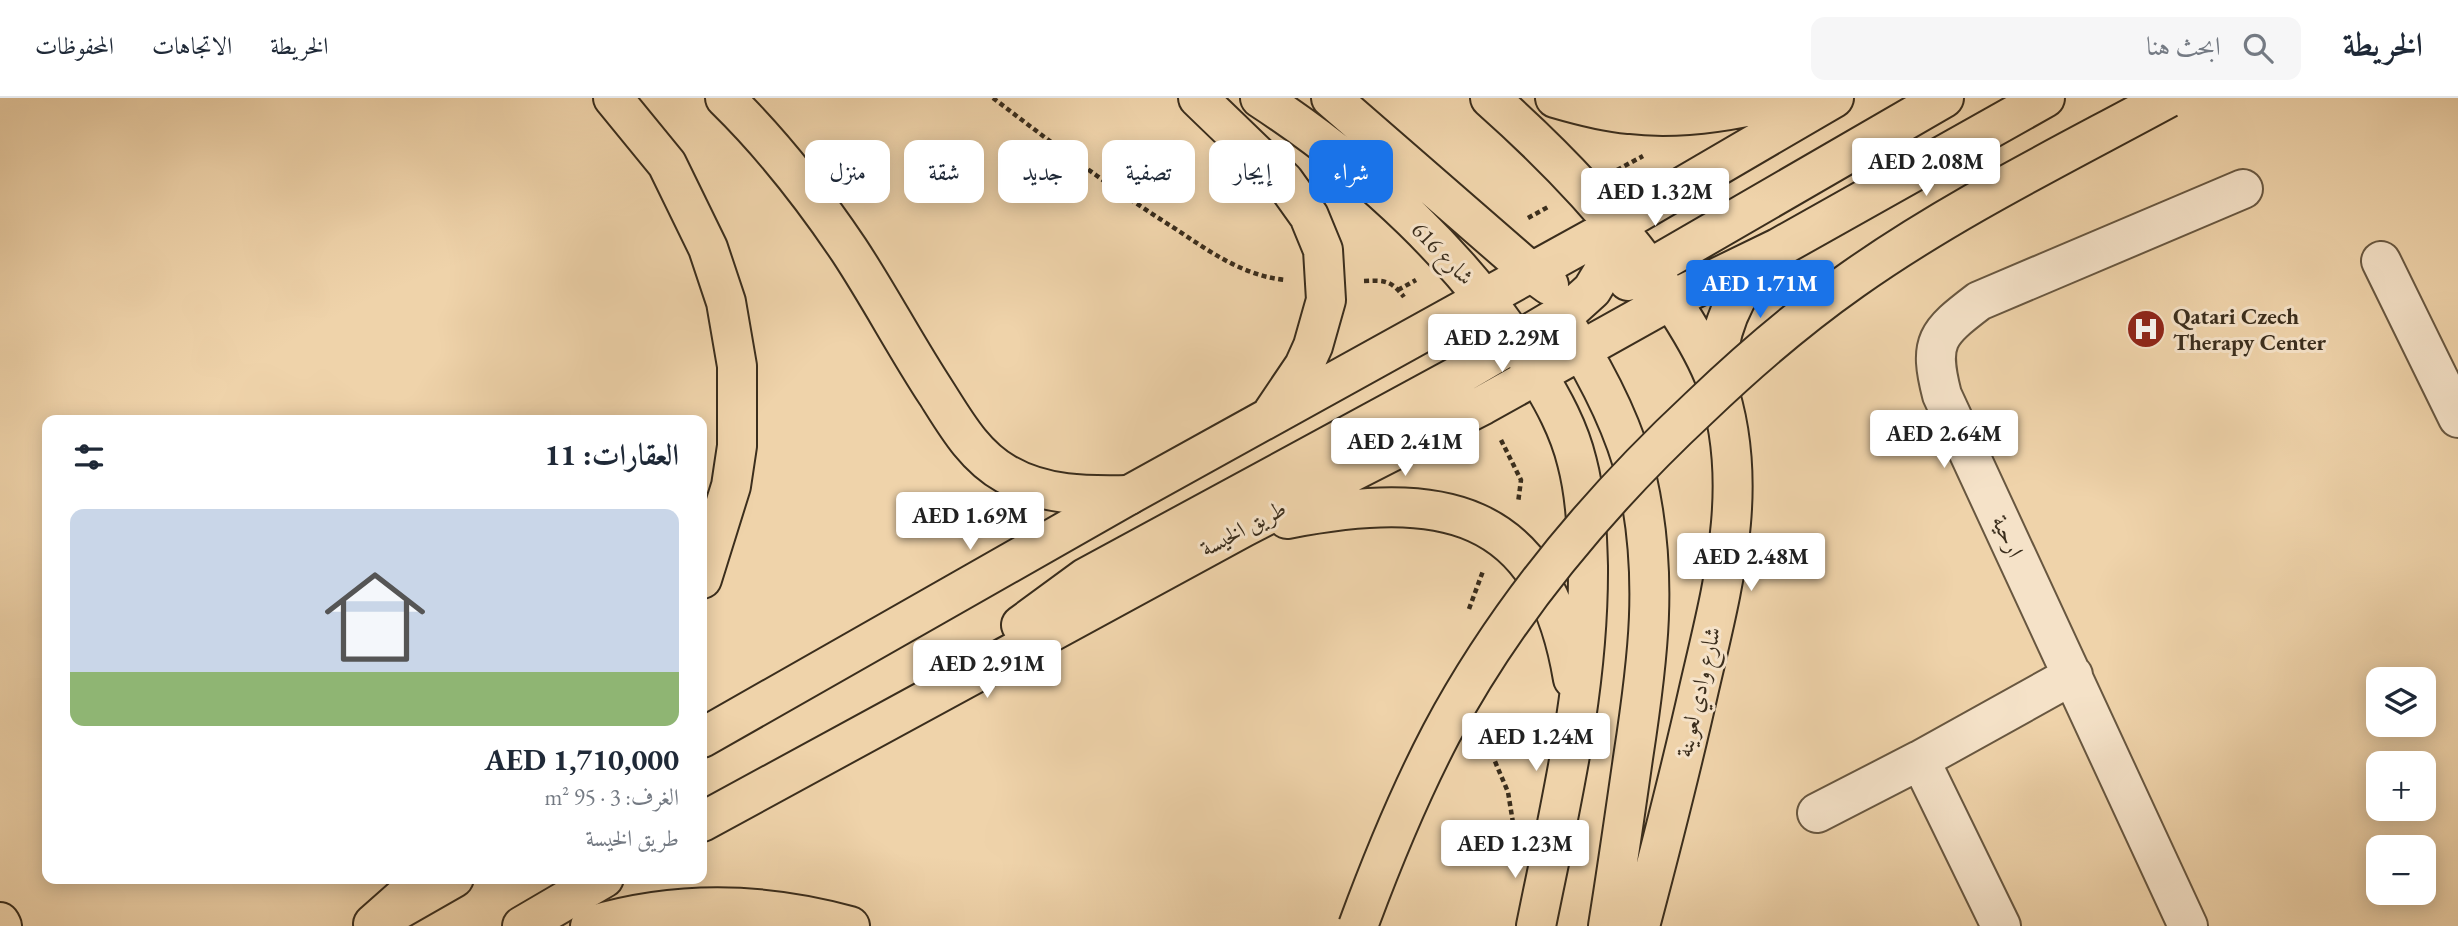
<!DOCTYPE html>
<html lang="ar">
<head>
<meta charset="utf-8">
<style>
  :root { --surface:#fff; --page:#f6f6f7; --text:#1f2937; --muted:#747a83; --line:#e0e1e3; --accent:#1a73e8 }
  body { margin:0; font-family:"EB Garamond",Amiri,serif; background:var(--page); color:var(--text); direction:rtl; height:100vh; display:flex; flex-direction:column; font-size:26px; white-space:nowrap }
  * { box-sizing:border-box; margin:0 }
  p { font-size:23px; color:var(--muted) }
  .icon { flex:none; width:38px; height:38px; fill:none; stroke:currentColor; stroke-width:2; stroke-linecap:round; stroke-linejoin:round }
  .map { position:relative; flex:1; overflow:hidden; direction:ltr }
  .panel { position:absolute; left:42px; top:317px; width:665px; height:469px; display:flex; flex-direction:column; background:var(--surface); border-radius:14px; box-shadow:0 4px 18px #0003; direction:rtl }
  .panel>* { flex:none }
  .banner { position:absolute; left:728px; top:42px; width:665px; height:63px; direction:rtl; display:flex; gap:14px }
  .tools { position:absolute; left:2366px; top:569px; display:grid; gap:14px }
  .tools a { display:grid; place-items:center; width:70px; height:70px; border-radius:14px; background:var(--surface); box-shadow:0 4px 18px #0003; font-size:35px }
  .price { position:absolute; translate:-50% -60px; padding:0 16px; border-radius:7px; background:#fff; color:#222; font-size:23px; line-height:46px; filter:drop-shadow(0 2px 4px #0008) }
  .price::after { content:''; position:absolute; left:50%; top:42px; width:21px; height:16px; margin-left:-10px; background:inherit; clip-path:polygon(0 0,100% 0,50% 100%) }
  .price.current { background:var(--accent); color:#fff }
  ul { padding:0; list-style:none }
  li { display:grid; align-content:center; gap:14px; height:371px; padding:0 28px }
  li span { display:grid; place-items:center; height:217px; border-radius:14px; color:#555 }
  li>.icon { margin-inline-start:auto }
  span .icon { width:126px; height:126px; fill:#fffc; stroke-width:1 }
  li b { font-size:30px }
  h2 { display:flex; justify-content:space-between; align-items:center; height:84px; padding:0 28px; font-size:30px }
  .tag { padding:0 24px; border-radius:14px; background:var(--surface); box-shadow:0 4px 18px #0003; font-size:24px; line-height:63px }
  .tag.current { background:var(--accent); color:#fff }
  header { display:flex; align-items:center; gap:42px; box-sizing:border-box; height:98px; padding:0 35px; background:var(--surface); border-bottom:2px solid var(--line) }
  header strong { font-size:33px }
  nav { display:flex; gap:38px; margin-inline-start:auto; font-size:24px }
  .search { width:490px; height:63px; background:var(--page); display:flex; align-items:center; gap:18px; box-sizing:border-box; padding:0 24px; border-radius:14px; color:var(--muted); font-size:26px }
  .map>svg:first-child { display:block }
</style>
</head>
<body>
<header>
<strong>الخريطة</strong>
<div class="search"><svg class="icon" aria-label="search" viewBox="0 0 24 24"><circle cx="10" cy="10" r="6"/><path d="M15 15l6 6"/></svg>ابحث هنا</div>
<nav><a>الخريطة</a><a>الاتجاهات</a><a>المحفوظات</a></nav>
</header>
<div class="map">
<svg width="2458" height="828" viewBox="0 0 2458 828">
  <rect width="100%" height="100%" fill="#efd3aa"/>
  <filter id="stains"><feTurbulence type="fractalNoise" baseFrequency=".00286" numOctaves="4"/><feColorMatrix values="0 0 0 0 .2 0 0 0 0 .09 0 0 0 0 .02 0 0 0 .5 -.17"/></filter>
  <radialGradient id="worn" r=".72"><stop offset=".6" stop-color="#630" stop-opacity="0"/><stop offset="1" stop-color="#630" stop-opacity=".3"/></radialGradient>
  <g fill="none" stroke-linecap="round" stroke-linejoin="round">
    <defs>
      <path id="minor" d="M2381 163 2458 320
        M1920 662 2001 828
        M1817 715 1920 662 2073 577
        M2188 828 1942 297C1928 243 1937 235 1979 203L2243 91"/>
      <path id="major" d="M1198 0 1284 83 1309 118 1323 152 1326 202 1313 248 1304 268 1273 314
        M1260 0C1367 70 1468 163 1535 273 1553 302 1569 331 1577 364 1586 398 1587 434 1588 468 1589 591 1560 709 1536 828
        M1331 0 1531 174 1549 187
        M1490 0C1561 63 1628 133 1679 214 1693 236 1707 259 1716 284 1752 386 1722 491 1699 591 1681 671 1661 749 1640 828
        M1555 0C1579 7 1604 14 1629 16 1680 22 1735 13 1784 0
        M1628 183 1944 0
        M1569 232C1598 278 1624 328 1637 381 1659 478 1648 563 1633 660 1625 716 1617 772 1608 828
        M1716 284C1716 236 1734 192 1769 158
        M1287 421C1439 392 1544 407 1573 581
        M1021 527 1085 480 1461 276 1571 211 1592 192 1604 172 1613 150 1615 128
        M702 640 1129 397 1615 128 1834 0
        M702 724 1244 429 1483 307 1671 202 1778 150 2045 0
        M398 812 454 780
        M522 828 604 780"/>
      <path id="highway" d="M613 0 667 66 708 150 726 204 737 268V348L731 388 702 481
        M725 0C772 46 812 97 849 152 880 199 906 249 937 296 956 326 974 358 1006 376 1044 398 1087 398 1129 397
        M0 824 2 828
        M373 826 425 780
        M590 828C677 802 763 804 850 828"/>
    </defs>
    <use href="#minor" stroke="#685740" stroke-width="42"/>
    <use href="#major" stroke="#3b2e1d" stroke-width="42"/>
    <use href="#highway" stroke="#3b2e1d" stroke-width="42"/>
    <path stroke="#3b2e1d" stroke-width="4.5" stroke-dasharray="5 3.5" stroke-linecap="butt" d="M993 0C1051 44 1109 89 1171 128 1208 152 1240 177 1285 182
      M1617 72 1643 58
      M1528 120 1548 109
      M1364 183C1384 182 1391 182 1404 199
      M1398 192 1416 182
      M1501 342 1521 382 1518 405
      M1469 511 1483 473
      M1485 640 1508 694 1514 731"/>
    <use href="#minor" stroke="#f5e2c8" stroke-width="38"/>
    <use href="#major" stroke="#efd3aa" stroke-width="38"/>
    <use href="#highway" stroke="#efd3aa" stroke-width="38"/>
    <defs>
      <path id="highway-bridge" d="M1358 828C1382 763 1409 697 1441 636 1507 512 1598 404 1700 309 1748 263 1798 220 1852 182 1951 112 2061 58 2168 0"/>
    </defs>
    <use href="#highway-bridge" stroke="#3b2e1d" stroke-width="42" stroke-linecap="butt"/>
    <use href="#highway-bridge" stroke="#efd3aa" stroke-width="38"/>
  </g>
  <defs>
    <symbol id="hospital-disc" viewBox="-11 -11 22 22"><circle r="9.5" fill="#8f2418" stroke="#f5e2c8"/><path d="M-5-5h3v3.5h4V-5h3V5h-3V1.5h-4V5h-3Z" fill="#fff"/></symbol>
  </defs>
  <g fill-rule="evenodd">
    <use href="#hospital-disc" x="2124" y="209" width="44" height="44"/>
  </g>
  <g text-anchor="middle" stroke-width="6" stroke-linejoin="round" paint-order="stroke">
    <g font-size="23" fill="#3b2e1d" stroke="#f5e2c8">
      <text transform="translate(1443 155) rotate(46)" y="8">شارع 616</text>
      <text transform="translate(1243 430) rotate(-28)" y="8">طريق الخيسة</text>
      <text transform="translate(2008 438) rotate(65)" y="8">ارحية</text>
      <text transform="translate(1698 594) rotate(-77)" y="8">شارع وادي لعوينة</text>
    </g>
    <g font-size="23" font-weight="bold" fill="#3b2e1d" stroke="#f5e2c8" text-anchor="start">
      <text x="2173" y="226">Qatari Czech<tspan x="2173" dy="26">Therapy Center</tspan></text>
    </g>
  </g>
  <rect width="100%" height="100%" filter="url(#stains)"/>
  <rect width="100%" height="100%" fill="url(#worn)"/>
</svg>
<div class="tools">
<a><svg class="icon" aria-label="layers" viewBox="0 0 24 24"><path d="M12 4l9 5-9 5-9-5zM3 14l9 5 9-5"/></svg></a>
<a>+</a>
<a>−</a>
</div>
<b class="price" style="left:1926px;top:100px">AED 2.08M</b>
<b class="price" style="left:1655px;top:130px">AED 1.32M</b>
<b class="price current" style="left:1760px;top:222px">AED 1.71M</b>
<b class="price" style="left:1502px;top:276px">AED 2.29M</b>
<b class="price" style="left:1944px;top:372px">AED 2.64M</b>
<b class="price" style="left:1405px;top:380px">AED 2.41M</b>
<b class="price" style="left:970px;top:454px">AED 1.69M</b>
<b class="price" style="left:1751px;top:495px">AED 2.48M</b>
<b class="price" style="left:987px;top:602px">AED 2.91M</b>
<b class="price" style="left:1536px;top:675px">AED 1.24M</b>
<b class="price" style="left:1515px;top:782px">AED 1.23M</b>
<div class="banner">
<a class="tag current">شراء</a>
<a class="tag">إيجار</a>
<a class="tag">تصفية</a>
<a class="tag">جديد</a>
<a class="tag">شقة</a>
<a class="tag">منزل</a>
</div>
<section class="panel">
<h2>العقارات: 11<svg class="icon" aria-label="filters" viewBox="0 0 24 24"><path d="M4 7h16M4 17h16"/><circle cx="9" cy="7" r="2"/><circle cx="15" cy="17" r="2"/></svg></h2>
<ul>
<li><span style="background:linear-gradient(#c9d6e8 75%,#8fb573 0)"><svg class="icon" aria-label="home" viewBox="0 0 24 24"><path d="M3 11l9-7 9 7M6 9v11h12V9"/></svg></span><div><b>AED 1,710,000</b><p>الغرف: 3 · 95 m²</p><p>طريق الخيسة</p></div></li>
</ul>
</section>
</div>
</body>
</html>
